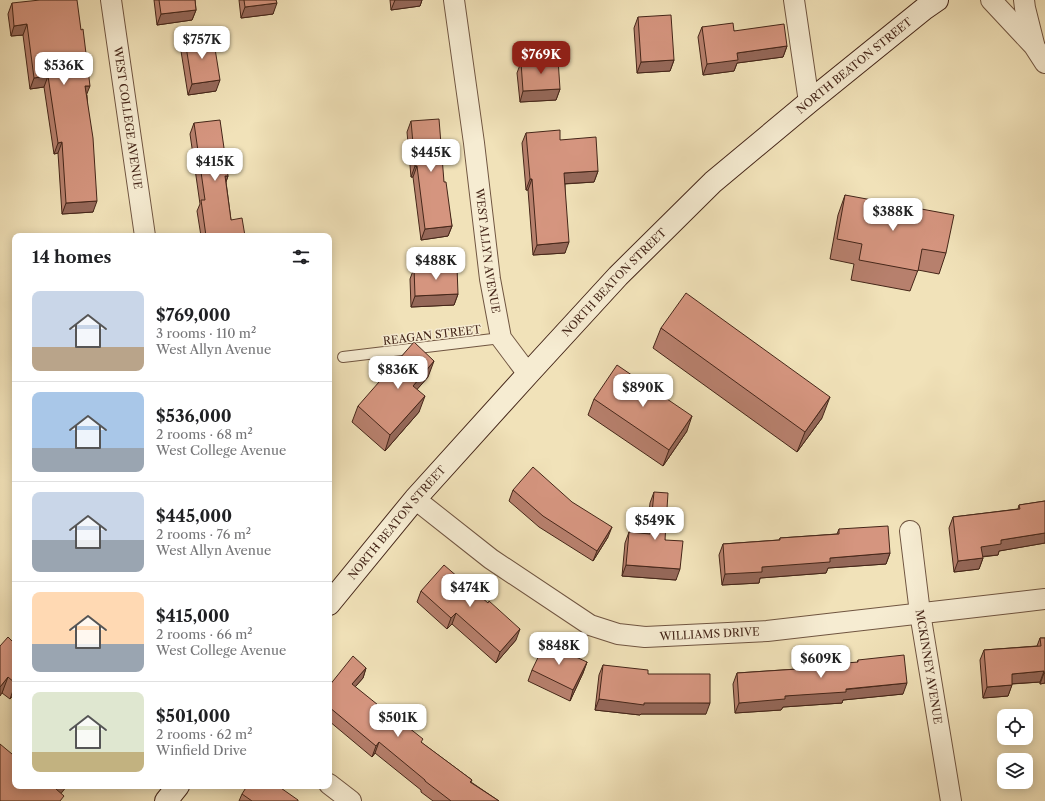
<!DOCTYPE html>
<html lang="en">
<head>
<meta charset="utf-8">
<style>
  :root { --surface:#fff; --page:#f6f6f6; --text:#202124; --muted:#757577; --line:#e0e0e0; --accent:#8f2418 }
  body { margin:0; font-family:"Libre Caslon Text",serif; background:var(--page); color:var(--text); height:100vh; display:flex; flex-direction:column; font-size:15px; white-space:nowrap }
  * { box-sizing:border-box; margin:0 }
  p { font-size:13px; color:var(--muted) }
  .icon { flex:none; width:22px; height:22px; fill:none; stroke:currentColor; stroke-width:2; stroke-linecap:round; stroke-linejoin:round }
  .map { position:relative; flex:1; overflow:hidden }
  .sheet { position:absolute; left:12px; top:233px; width:320px; height:556px; display:flex; flex-direction:column; background:var(--surface); border-radius:8px; box-shadow:0 2px 10px #0003 }
  .sheet>* { flex:none }
  .controls { position:absolute; left:997px; top:709px; display:grid; gap:8px }
  .controls a { display:grid; place-items:center; width:36px; height:36px; border-radius:8px; background:var(--surface); box-shadow:0 2px 10px #0003; font-size:20px }
  .price { position:absolute; translate:-50% -34px; padding:0 9px; border-radius:8px; background:#fff; color:#222; font-size:13px; line-height:26px; filter:drop-shadow(0 1px 2px #0008) }
  .price::after { content:''; position:absolute; left:50%; top:24px; width:12px; height:9px; margin-left:-6px; background:inherit; clip-path:polygon(0 0,100% 0,50% 100%) }
  .price.on { background:var(--accent); color:#fff }
  ul { padding:0; list-style:none }
  li { display:flex; align-items:center; gap:12px; height:100px; padding:0 20px }
  li+li { border-top:1px solid var(--line) }
  li span { display:grid; place-items:center; flex:none; width:112px; height:80px; border-radius:8px; color:#555 }
  li>.icon { margin-inline-start:auto }
  span .icon { width:48px; height:48px; fill:#fffc; stroke-width:1 }
  li b { font-size:17px }
  h2 { display:flex; justify-content:space-between; align-items:center; height:48px; padding:0 20px; font-size:17px }
  .map>svg:first-child { display:block }
</style>
</head>
<body>
<div class="map">
<svg width="1045" height="801" viewBox="0 0 1045 801">
  <rect width="100%" height="100%" fill="#f1e2b9"/>
  <filter id="stains"><feTurbulence type="fractalNoise" baseFrequency=".005" numOctaves="4"/><feColorMatrix values="0 0 0 0 .2 0 0 0 0 .09 0 0 0 0 .02 0 0 0 .5 -.17"/></filter>
  <radialGradient id="worn" r=".72"><stop offset=".6" stop-color="#630" stop-opacity="0"/><stop offset="1" stop-color="#630" stop-opacity=".3"/></radialGradient>
  <g fill="none" stroke-linecap="round" stroke-linejoin="round">
    <defs>
      <path id="lane" d="M343 357 501 338"/>
      <g id="street">
        <path id="s1" d="M111 0 145 236"/>
        <path id="s2" d="M454 0 474 143 490 279 501 338 528 374"/>
        <path d="M794 0 809 102"/>
        <path d="M991 0 1034 46 1045 63"/>
        <path d="M1024 0 1025 8 1034 44"/>
        <path id="s3" d="M415 499 491 559 590 625 618 634 645 637 767 631 1045 599"/>
        <path id="s4" d="M910 531 920 613 951 801"/>
        <path d="M329 784 351 801"/>
      </g>
      <g id="secondary">
        <path id="s5" d="M329 604 415 499 528 374 618 276 713 182 809 102 924 9 937 0"/>
        <path d="M166 801 178 786"/>
      </g>
    </defs>
    <use href="#lane" stroke="#705541" stroke-width="12"/>
    <use href="#street" stroke="#705541" stroke-width="22"/>
    <use href="#secondary" stroke="#452619" stroke-width="24"/>
    <use href="#lane" stroke="#f6ecd2" stroke-width="10"/>
    <use href="#street" stroke="#f6ecd2" stroke-width="20"/>
    <use href="#secondary" stroke="#f6ecd2" stroke-width="22"/>
  </g>
  <path fill="#b7806d" stroke="#452619" d="M154 0H195L196 10 192 20 157 25Z
    M239 0H276L273 14 241 18Z
    M390 0H422L420 6 391 10Z
    M12 3 87 95 93 212 62 214 58 153 54 154 44 87 30 89 23 35 11 36 8 14Z
    M638 17 674 60 670 71 637 73 634 28Z
    M702 27 734 31 787 46 783 57 737 63 734 71 703 75 698 37Z
    M185 40 216 91 188 95 181 51Z
    M521 62 560 89 556 100 520 102 517 73Z
    M411 121 444 182 452 226 448 236 421 240 413 177H411L407 132Z
    M194 123 228 176 226 182 231 220 245 236H201L197 211 200 204 190 134Z
    M526 133 560 140 598 171 594 182 565 184V253L533 255 528 190H526L522 143Z
    M845 195 946 253 939 274 918 270 910 291 851 280 854 264 830 259 838 215Z
    M414 268 458 294 454 305 411 307 410 279Z
    M661 328 822 418 797 452 653 348Z
    M428 377 417 389 419 412 385 451 352 422 358 406Z
    M594 399 687 431 663 466 588 415Z
    M513 490 608 537 593 561 539 527 509 501Z
    M654 492 665 540 676 580 622 576 625 543 629 532 647 534 650 503Z
    M1045 501V543L999 551 998 555 982 557 983 558 979 569 954 572 949 528 953 517 1018 509 1019 505Z
    M839 529 890 553 886 564 828 568 826 573 760 578 759 583 722 585 719 555 723 544 779 540 780 538 837 534Z
    M421 591 516 640 496 663 452 624 447 629 417 602Z
    M1040 638H1045V683L1040 684V682L1012 684 1008 696 983 698 980 660 984 650 1037 646Z
    M15 644V693L10 699 2 693Z
    M858 660 903 694 843 700 842 703 783 707 781 710 735 713 733 684 737 673 797 669 798 667 857 663Z
    M587 662 583 673 570 701 528 681 532 670Z
    M603 665 648 674 706 714H641L640 715 595 710 599 675Z
    M366 668 363 678 355 687 422 743 472 780 471 782 499 801H433L421 792V790L375 753 372 757 329 721V686Z
    M242 794 298 801H239Z"/>
  <path fill="#956859" stroke="#452619" d="M395 0H422L420 6 391 10Z
    M277 3 273 14 241 18 245 7Z
    M196 10 192 20 157 25 161 14Z
    M27 24 23 35 11 36 14 26Z
    M787 46 783 57 737 63 734 71 703 75 707 64 737 53Z
    M674 60 670 71 637 73 641 62Z
    M48 76 44 87 30 89 34 78Z
    M220 80 216 91 188 95 192 84Z
    M85 86H90L86 96Z
    M560 89 556 100 520 102 523 91Z
    M62 142 58 153 54 154 58 143Z
    M415 166H417L413 177H411Z
    M598 171 594 182 560 184 564 173Z
    M225 176H228L224 187Z
    M530 179H532L528 190H526Z
    M97 201 93 212 62 214 66 203Z
    M452 226 448 236 421 240 425 229Z
    M569 242 565 253 533 255 537 245Z
    M458 294 454 305 411 307 415 296Z
    M434 361 428 377 407 401 413 386Z
    M425 396 419 412 385 451 390 435Z
    M830 397 822 418 797 452 805 432Z
    M692 416 687 431 663 466 669 450Z
    M612 527 608 537 593 561 597 551Z
    M1045 533V543L999 551 998 555 977 557 981 547 1001 540Z
    M890 553 886 564 828 568 826 573 760 578 759 583 722 585 725 574 762 567 830 558Z
    M983 558 979 569 954 572 958 561Z
    M626 565 680 569 676 580 622 576Z
    M456 613 452 624 447 629 451 618Z
    M520 629 516 640 496 663 500 652Z
    M587 662 583 673 570 701 573 690Z
    M366 668 363 678 348 695 352 684Z
    M1044 671 1040 682 1008 684 1012 674Z
    M1044 673H1045V683L1040 684Z
    M8 677 2 693 0 696V687Z
    M907 683 903 694 843 700 842 703 783 707 781 710 735 713 739 703 785 696Z
    M15 685V693L10 699Z
    M1012 685 1008 696 983 698 987 687Z
    M599 699 710 703 706 714H641L640 715 595 710Z
    M379 742 375 753 372 757 376 746Z
    M58 786H67L55 801 56 789Z"/>
  <path fill="#d5957f" stroke="#452619" d="M40 0H77L81 30 83 29 90 86H85L93 138 97 201 66 203 62 142 58 143 48 76 34 78 27 24 14 26 12 3Z
    M159 0H195L196 10 161 14Z
    M244 0H276L277 3 245 7Z
    M671 15 674 60 641 62 638 17Z
    M733 23 734 31 784 24 787 46 737 53 738 60 707 64 702 27Z
    M213 36 220 80 192 84 185 40Z
    M558 59 560 89 523 91 521 62Z
    M439 119 444 182H446L452 226 425 229 417 166H415L411 121Z
    M220 120 228 176H225L231 220 242 218 245 236H206L201 200H205L194 123Z
    M560 130V140L596 137 598 171 564 173 569 242 537 245 532 179H530L526 133Z
    M845 195 954 215 946 253 922 249 918 271 859 260 862 244 837 239Z
    M457 267 458 294 415 296 414 268Z
    M686 293 830 397 805 432 661 328Z
    M414 342 434 361 413 386 425 396 390 435 358 406Z
    M617 365 692 416 669 450 594 399Z
    M533 467 572 502 612 527 597 551 543 516 513 490Z
    M654 492 668 493 665 540 683 541 680 569 626 565 629 532 650 534Z
    M1045 501V533L1001 540V544L981 547 983 558 958 561 953 517 1020 509 1019 505Z
    M888 526 890 553 830 558V562L762 567V572L725 574 723 544 780 540V538L839 534V529Z
    M444 565 488 603 489 601 520 629 500 652 456 613 451 618 421 591Z
    M8 637 15 644V683L8 677 0 687V646Z
    M1040 638H1045V673H1044V671L1012 674V685L987 687 984 650 1041 646Z
    M545 643 587 662 573 690 532 670Z
    M904 655 907 683 846 689V692L785 696V699L739 703 737 673 798 669V667L858 662V660Z
    M353 656 366 668 352 684 388 713 389 712 423 739 421 742 472 780 470 782 499 801H451L425 781V780L379 742 376 746 329 707V686Z
    M603 665 648 670V674H710V703H644V705L599 699Z
    M0 744 12 754 15 751V786H58L56 789 64 796 60 801H0Z
    M247 786H278L298 800V801H252L242 794Z"/>
  <g text-anchor="middle" stroke-width="3" stroke-linejoin="round" paint-order="stroke">
    <g font-size="11" fill="#452619" stroke="#f6ecd2">
      <text dy="4" stroke="none"><textPath href="#s5" startOffset="754">NORTH BEATON STREET</textPath></text>
      <text dy="4" stroke="none"><textPath href="#s1" startOffset="119">WEST COLLEGE AVENUE</textPath></text>
      <text dy="4" stroke="none"><textPath href="#s2" startOffset="253">WEST ALLYN AVENUE</textPath></text>
      <text dy="4" stroke="none"><textPath href="#s5" startOffset="430">NORTH BEATON STREET</textPath></text>
      <text transform="translate(432 335) rotate(-7)" y="4">REAGAN STREET</text>
      <text dy="4" stroke="none"><textPath href="#s5" startOffset="106">NORTH BEATON STREET</textPath></text>
      <text dy="4" stroke="none"><textPath href="#s3" startOffset="337">WILLIAMS DRIVE</textPath></text>
      <text dy="4" stroke="none"><textPath href="#s4" startOffset="137">MCKINNEY AVENUE</textPath></text>
    </g>
  </g>
  <rect width="100%" height="100%" filter="url(#stains)"/>
  <rect width="100%" height="100%" fill="url(#worn)"/>
</svg>
<div class="controls">
<a><svg class="icon" aria-label="locate" viewBox="0 0 24 24"><circle cx="12" cy="12" r="6"/><path d="M12 2v4M12 18v4M2 12h4M18 12h4"/></svg></a>
<a><svg class="icon" aria-label="layers" viewBox="0 0 24 24"><path d="M12 4l9 5-9 5-9-5zM3 14l9 5 9-5"/></svg></a>
</div>
<b class="price" style="left:202px;top:60px">$757K</b>
<b class="price on" style="left:541px;top:75px">$769K</b>
<b class="price" style="left:64px;top:86px">$536K</b>
<b class="price" style="left:431px;top:173px">$445K</b>
<b class="price" style="left:215px;top:182px">$415K</b>
<b class="price" style="left:893px;top:232px">$388K</b>
<b class="price" style="left:436px;top:281px">$488K</b>
<b class="price" style="left:398px;top:390px">$836K</b>
<b class="price" style="left:643px;top:408px">$890K</b>
<b class="price" style="left:655px;top:541px">$549K</b>
<b class="price" style="left:470px;top:608px">$474K</b>
<b class="price" style="left:559px;top:666px">$848K</b>
<b class="price" style="left:821px;top:679px">$609K</b>
<b class="price" style="left:398px;top:738px">$501K</b>
<section class="sheet">
<h2>14 homes<svg class="icon" aria-label="filters" viewBox="0 0 24 24"><path d="M4 7h16M4 17h16"/><circle cx="9" cy="7" r="2"/><circle cx="15" cy="17" r="2"/></svg></h2>
<ul>
<li><span style="background:linear-gradient(#c9d6e8 70%,#b9a48a 0)"><svg class="icon" aria-label="home" viewBox="0 0 24 24"><path d="M3 11l9-7 9 7M6 9v11h12V9"/></svg></span><div><b>$769,000</b><p>3 rooms · 110 m²</p><p>West Allyn Avenue</p></div></li>
<li><span style="background:linear-gradient(#a9c7e8 70%,#9aa5b1 0)"><svg class="icon" aria-label="home" viewBox="0 0 24 24"><path d="M3 11l9-7 9 7M6 9v11h12V9"/></svg></span><div><b>$536,000</b><p>2 rooms · 68 m²</p><p>West College Avenue</p></div></li>
<li><span style="background:linear-gradient(#c9d6e8 60%,#9aa5b1 0)"><svg class="icon" aria-label="home" viewBox="0 0 24 24"><path d="M3 11l9-7 9 7M6 9v11h12V9"/></svg></span><div><b>$445,000</b><p>2 rooms · 76 m²</p><p>West Allyn Avenue</p></div></li>
<li><span style="background:linear-gradient(#ffd9b3 65%,#9aa5b1 0)"><svg class="icon" aria-label="home" viewBox="0 0 24 24"><path d="M3 11l9-7 9 7M6 9v11h12V9"/></svg></span><div><b>$415,000</b><p>2 rooms · 66 m²</p><p>West College Avenue</p></div></li>
<li><span style="background:linear-gradient(#dfe7d0 75%,#c2b280 0)"><svg class="icon" aria-label="home" viewBox="0 0 24 24"><path d="M3 11l9-7 9 7M6 9v11h12V9"/></svg></span><div><b>$501,000</b><p>2 rooms · 62 m²</p><p>Winfield Drive</p></div></li>
</ul>
</section>
</div>
</body>
</html>
